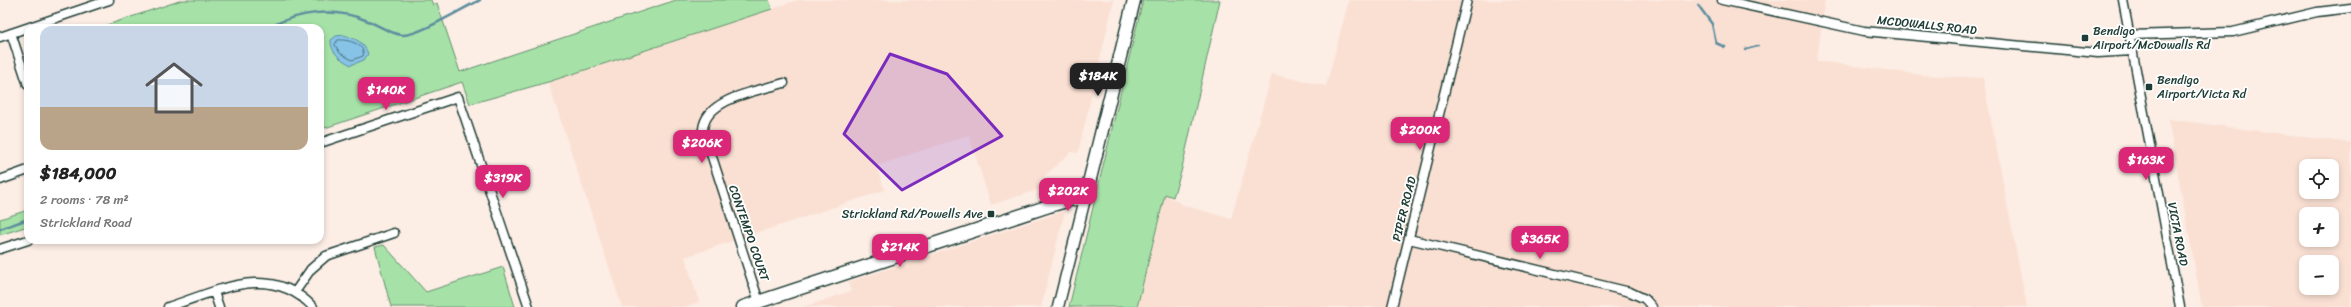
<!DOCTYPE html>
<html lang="en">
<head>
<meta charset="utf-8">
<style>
  :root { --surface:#fff; --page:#f2f2f2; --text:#222; --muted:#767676; --line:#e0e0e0; --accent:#db2777 }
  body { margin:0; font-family:Sriracha,sans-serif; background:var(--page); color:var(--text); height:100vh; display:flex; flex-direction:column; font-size:15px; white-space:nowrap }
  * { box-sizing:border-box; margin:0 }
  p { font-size:13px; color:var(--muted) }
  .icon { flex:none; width:22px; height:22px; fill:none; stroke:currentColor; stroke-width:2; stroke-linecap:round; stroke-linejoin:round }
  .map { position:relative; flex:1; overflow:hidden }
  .details { position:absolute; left:24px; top:24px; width:300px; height:220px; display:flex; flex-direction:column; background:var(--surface); border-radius:12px; box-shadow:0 2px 6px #0003 }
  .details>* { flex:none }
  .buttons { position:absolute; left:2299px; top:159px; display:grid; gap:8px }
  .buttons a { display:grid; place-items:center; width:40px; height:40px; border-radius:8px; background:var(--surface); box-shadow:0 2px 6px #0003; font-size:20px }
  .price { position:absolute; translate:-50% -34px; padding:0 9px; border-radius:8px; background:var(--accent); color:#fff; font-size:13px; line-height:26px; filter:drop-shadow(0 1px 2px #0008) }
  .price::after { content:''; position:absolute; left:50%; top:24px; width:12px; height:9px; margin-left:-6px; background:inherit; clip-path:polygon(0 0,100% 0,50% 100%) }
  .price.selected { background:#222; color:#fff }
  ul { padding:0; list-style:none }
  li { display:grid; align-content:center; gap:8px; height:212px; padding:0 16px }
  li+li { border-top:1px solid var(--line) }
  li span { display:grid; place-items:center; height:124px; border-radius:12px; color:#555 }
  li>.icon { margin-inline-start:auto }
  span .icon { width:72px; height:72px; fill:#fffc; stroke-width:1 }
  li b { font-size:17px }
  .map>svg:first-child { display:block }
</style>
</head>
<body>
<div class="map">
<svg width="2351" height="307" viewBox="0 0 2351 307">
  <rect width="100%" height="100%" fill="#fcede5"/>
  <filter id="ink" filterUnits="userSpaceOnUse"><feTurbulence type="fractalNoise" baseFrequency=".025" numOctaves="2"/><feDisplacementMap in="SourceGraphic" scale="8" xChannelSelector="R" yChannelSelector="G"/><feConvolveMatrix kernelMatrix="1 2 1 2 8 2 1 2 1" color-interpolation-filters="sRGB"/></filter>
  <g filter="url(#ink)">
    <path fill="#fae0d3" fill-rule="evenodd" d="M798 0H1114L1078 153 1071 152 1038 182 1040 189 991 205 969 135 876 166 885 190 685 257 699 302 684 307H622L548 82Z
      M1349 0H1825L1817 61 1922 75 1983 78 2027 307H1137L1165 194 1183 205 1231 219 1272 74 1326 86Z
      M2168 119 2351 143V307H2202ZM2306 166H2332V192H2306ZM2306 214H2332V240H2306ZM2306 262H2332V288H2306Z
      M1065 211 1041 307H804L851 291 848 282Z"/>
    <path fill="#a6e2a7" stroke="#62906e" d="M182 0H431L433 5 437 3 460 72 676 0H769L772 9 548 82 470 104 462 82 325 128 320 112V28H98Z
      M1143 0H1220L1181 172 1173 197 1165 194 1137 307H1069Z
      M28 210V226L0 235V219Z
      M384 245 426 292 503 267 515 307H391L375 247Z"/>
    <path fill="#87c3e7" stroke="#5d8d9f" d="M344 35C356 39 364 42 368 54L364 60 351 65C341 60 330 52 331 40L336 36Z"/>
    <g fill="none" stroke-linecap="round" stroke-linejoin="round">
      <path stroke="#49737c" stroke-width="1" d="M338 40C347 39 366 44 363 56L352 60 340 53 335 45Z"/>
      <path stroke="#5d8d9f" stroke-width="2.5" d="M1698 5 1712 24 1716 43 1725 47
        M268 28C299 11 336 7 368 21 378 25 391 34 402 35 418 36 463 8 480 0
        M1746 49 1758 46
        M0 229 28 219"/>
      <defs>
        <path id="minor" d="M1722 0 1864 31 2098 53 2132 51
          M2123 0 2180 307
          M11 33 28 85
          M2130 35 2233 32 2317 12 2351 8
          M0 37 109 0
          M320 143 458 97 529 307
          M0 180 28 170
          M1409 239 1630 292 1645 299 1652 307
          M0 249 28 240
          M214 292 219 307
          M295 292 311 269 326 256 394 233
          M759 302 703 129C706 98 758 91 784 83
          M168 307C218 291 270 262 313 307
          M1392 307 1467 0"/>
        <path id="tertiary" d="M1058 307 1085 199"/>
        <path id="secondary" d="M743 307 1049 206 1073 199H1085L1134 0"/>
      </defs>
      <use href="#minor" stroke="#1f3d34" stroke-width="11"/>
      <use href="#tertiary" stroke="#1f3d34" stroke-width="13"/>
      <use href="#secondary" stroke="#1f3d34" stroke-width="15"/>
      <use href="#minor" stroke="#fff" stroke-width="8"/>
      <use href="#tertiary" stroke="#fff" stroke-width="10"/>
      <use href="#secondary" stroke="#fff" stroke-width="12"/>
    </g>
  </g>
  <path fill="#7b2cbf" fill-opacity="0.2" stroke="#7b2cbf" stroke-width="3" stroke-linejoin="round" d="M890 54 947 74 1002 136 902 190 844 134Z"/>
  <g fill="#1f3d34" stroke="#fff" stroke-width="1.5">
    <rect x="2081" y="34" width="8" height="8" rx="2"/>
    <rect x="2145" y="83" width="8" height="8" rx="2"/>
    <rect x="987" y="210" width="8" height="8" rx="2"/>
  </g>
  <g text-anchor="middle" stroke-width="3.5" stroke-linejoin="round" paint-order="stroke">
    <g font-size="12" fill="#1f3d34" stroke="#fff">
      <text transform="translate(1927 25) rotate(6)" y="4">MCDOWALLS ROAD</text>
      <text transform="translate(1404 209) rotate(-76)" y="4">PIPER ROAD</text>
      <text transform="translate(749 233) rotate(71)" y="4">CONTEMPO COURT</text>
      <text transform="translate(2178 234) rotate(79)" y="4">VICTA ROAD</text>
    </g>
    <g font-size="12" fill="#1f3d34" stroke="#fff" text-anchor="start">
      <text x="2093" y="35">Bendigo<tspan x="2093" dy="14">Airport/McDowalls Rd</tspan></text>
      <text x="2157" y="84">Bendigo<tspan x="2157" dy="14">Airport/Victa Rd</tspan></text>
      <text x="983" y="218" text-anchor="end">Strickland Rd/Powells Ave</text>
    </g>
  </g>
</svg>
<div class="buttons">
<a><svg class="icon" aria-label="locate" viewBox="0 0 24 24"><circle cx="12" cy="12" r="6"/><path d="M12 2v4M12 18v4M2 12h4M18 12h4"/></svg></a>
<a>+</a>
<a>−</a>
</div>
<b class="price selected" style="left:1098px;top:97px">$184K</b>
<b class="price" style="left:386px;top:111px">$140K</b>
<b class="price" style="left:1420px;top:151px">$200K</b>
<b class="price" style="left:702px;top:164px">$206K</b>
<b class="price" style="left:2146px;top:181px">$163K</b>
<b class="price" style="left:503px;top:199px">$319K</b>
<b class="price" style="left:1068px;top:212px">$202K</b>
<b class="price" style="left:1540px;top:260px">$365K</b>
<b class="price" style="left:900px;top:268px">$214K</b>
<section class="details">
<ul>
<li><span style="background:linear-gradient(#c9d6e8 65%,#b9a48a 0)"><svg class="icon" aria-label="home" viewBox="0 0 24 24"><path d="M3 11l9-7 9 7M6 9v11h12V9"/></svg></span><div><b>$184,000</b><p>2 rooms · 78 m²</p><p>Strickland Road</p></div></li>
</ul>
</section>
</div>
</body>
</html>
